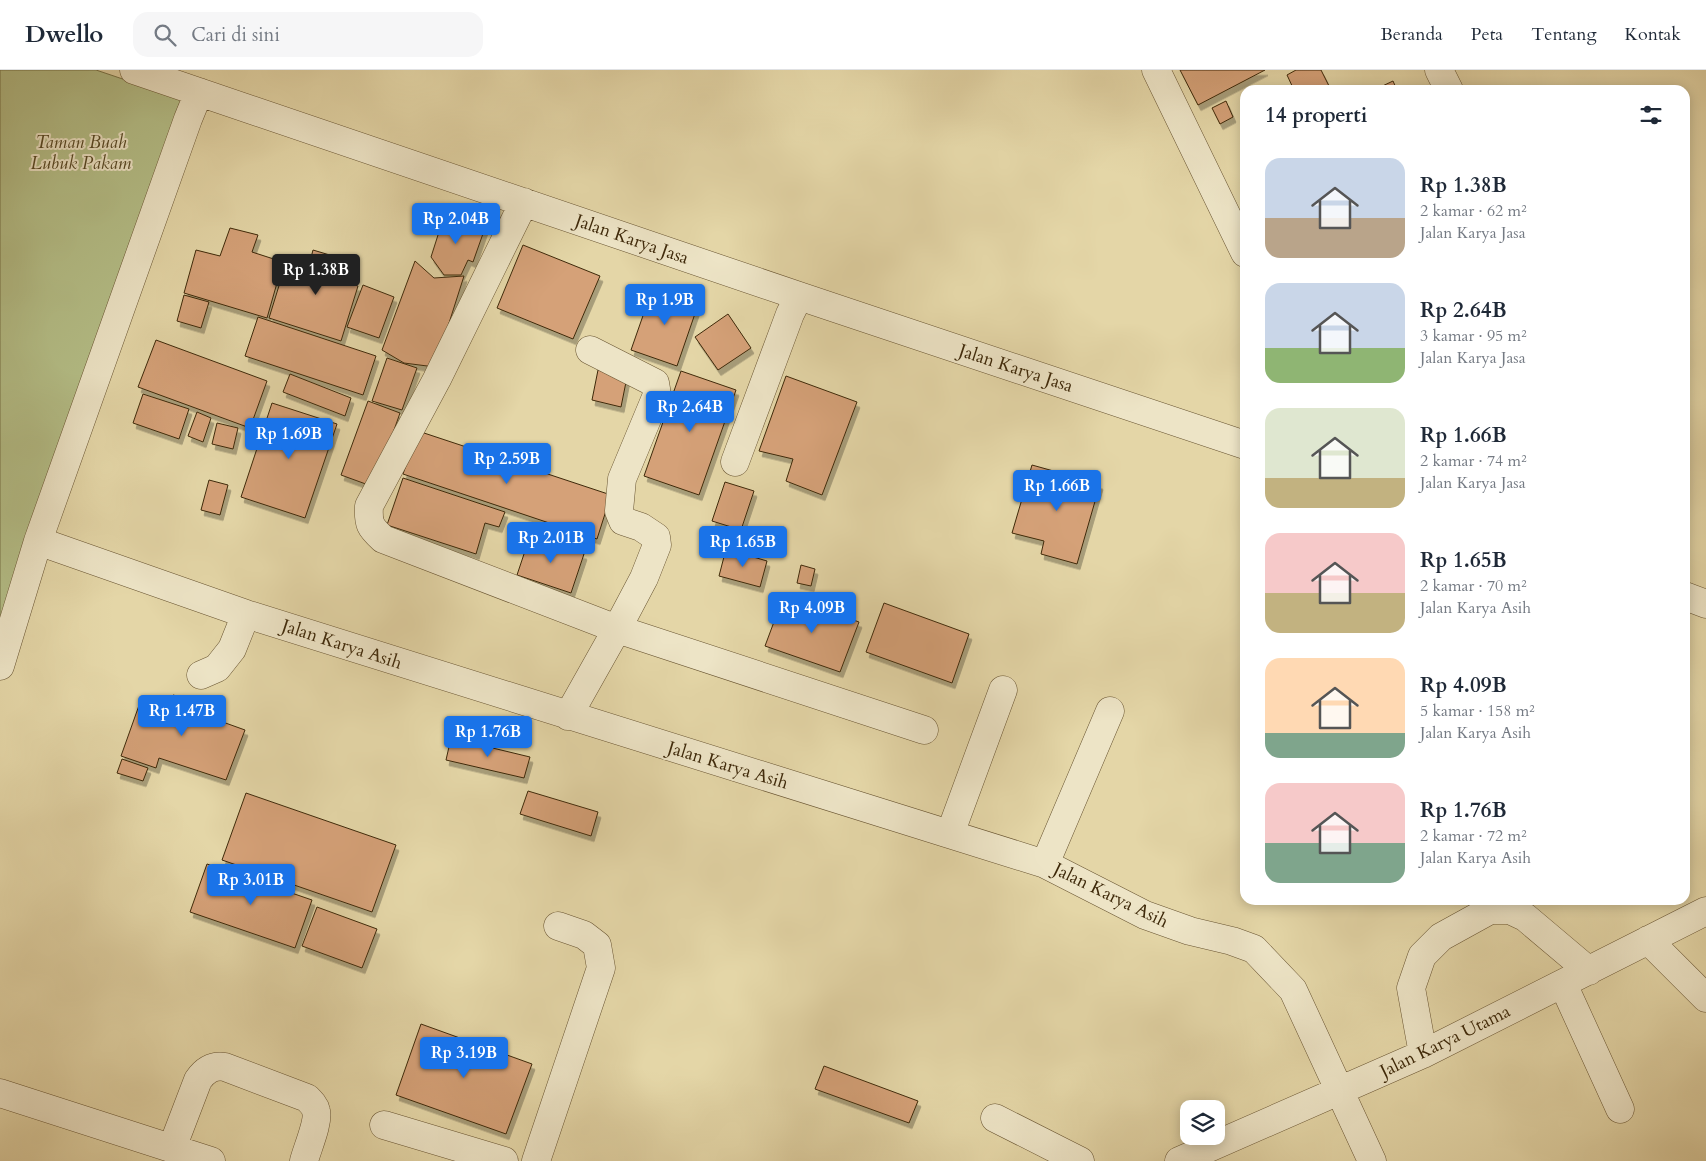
<!DOCTYPE html>
<html lang="id">
<head>
<meta charset="utf-8">
<style>
  :root { --surface:#fff; --page:#f6f6f7; --text:#1f2937; --muted:#747a83; --line:#e0e1e3; --accent:#1a73e8 }
  body { margin:0; font-family:Cardo,serif; background:var(--page); color:var(--text); height:100vh; display:flex; flex-direction:column; font-size:19px; white-space:nowrap }
  * { box-sizing:border-box; margin:0 }
  p { font-size:16px; color:var(--muted) }
  .icon { flex:none; width:28px; height:28px; fill:none; stroke:currentColor; stroke-width:2; stroke-linecap:round; stroke-linejoin:round }
  .map { position:relative; flex:1; overflow:hidden }
  .sheet { position:absolute; left:1240px; top:15px; width:450px; height:820px; display:flex; flex-direction:column; background:var(--surface); border-radius:15px; box-shadow:0 2px 12px #0003 }
  .sheet>* { flex:none }
  .controls { position:absolute; left:1180px; top:1030px; display:grid; gap:10px }
  .controls a { display:grid; place-items:center; width:45px; height:45px; border-radius:10px; background:var(--surface); box-shadow:0 2px 12px #0003; font-size:25px }
  .price { position:absolute; translate:-50% -42px; padding:0 11px; border-radius:5px; background:var(--accent); color:#fff; font-size:16px; line-height:32px; filter:drop-shadow(0 1px 2px #0008) }
  .price::after { content:''; position:absolute; left:50%; top:30px; width:15px; height:11px; margin-left:-8px; background:inherit; clip-path:polygon(0 0,100% 0,50% 100%) }
  .price.current { background:#222; color:#fff }
  ul { padding:0; list-style:none }
  li { display:flex; align-items:center; gap:15px; height:125px; padding:0 25px }
  li span { display:grid; place-items:center; flex:none; width:140px; height:100px; border-radius:15px; color:#555 }
  li>.icon { margin-inline-start:auto }
  span .icon { width:60px; height:60px; fill:#fffc; stroke-width:1 }
  li b { font-size:21px }
  h2 { display:flex; justify-content:space-between; align-items:center; height:60px; padding:0 25px; font-size:21px }
  header { display:flex; align-items:center; gap:30px; box-sizing:border-box; height:70px; padding:0 25px; background:var(--surface); border-bottom:1px solid var(--line) }
  header strong { font-size:24px }
  nav { display:flex; gap:28px; margin-inline-start:auto; font-size:18px }
  .search { width:350px; height:45px; background:var(--page); display:flex; align-items:center; gap:12px; box-sizing:border-box; padding:0 18px; border-radius:15px; color:var(--muted); font-size:19px }
  .map>svg:first-child { display:block }
</style>
</head>
<body>
<header>
<strong>Dwello</strong>
<div class="search"><svg class="icon" aria-label="search" viewBox="0 0 24 24"><circle cx="10" cy="10" r="6"/><path d="M15 15l6 6"/></svg>Cari di sini</div>
<nav><a>Beranda</a><a>Peta</a><a>Tentang</a><a>Kontak</a></nav>
</header>
<div class="map">
<svg width="1706" height="1091" viewBox="0 0 1706 1091">
  <defs>
    <filter id="shadow"><feDropShadow dx="3" dy="5.5" stdDeviation="0" flood-color="#0004"/></filter>
  </defs>
  <rect width="100%" height="100%" fill="#e4d6a7"/>
  <filter id="stains"><feTurbulence type="fractalNoise" baseFrequency=".004" numOctaves="4"/><feColorMatrix values="0 0 0 0 .2 0 0 0 0 .09 0 0 0 0 .02 0 0 0 .5 -.17"/></filter>
  <radialGradient id="worn" r=".72"><stop offset=".6" stop-color="#630" stop-opacity="0"/><stop offset="1" stop-color="#630" stop-opacity=".3"/></radialGradient>
  <path fill="#b4be87" stroke="#797448" d="M0 0H96L185 30 0 590Z"/>
  <path fill="#d5a178" stroke="#3e290a" filter="url(#shadow)" d="M1180 0H1265L1198 35Z
    M1296 0H1321L1331 20H1294L1287 5Z
    M1393 11 1397 20H1374Z
    M1226 31 1233 47 1220 54 1212 38Z
    M445 143 485 158 473 192 468 190 461 205H444L431 187Z
    M230 158 258 165 252 182 283 192 267 248 184 223 196 180 220 186Z
    M523 175 600 206 573 269 497 238Z
    M313 180 353 192 345 212 358 216 341 271 269 248 286 193 308 199Z
    M415 191 434 208 464 206 435 297 404 293 382 280Z
    M363 215 394 227 379 268 347 257Z
    M653 217 699 232 677 296 631 280Z
    M184 225 209 232 201 258 177 251Z
    M728 244 751 278 718 300 695 267Z
    M258 247 376 286 363 325 245 286Z
    M156 270 267 311 250 358 138 317Z
    M387 288 417 298 402 340 372 331Z
    M598 300 627 307 621 337 592 330Z
    M681 301 736 320 699 425 644 406Z
    M290 304 351 328 345 346 283 322Z
    M786 306 857 332 822 425 786 411 793 389 759 381Z
    M143 324 189 339 179 369 133 353Z
    M368 331 400 343 374 417 341 405Z
    M272 333 337 354 305 448 241 427Z
    M197 342 211 348 203 372 188 366Z
    M217 353 238 358 233 379 212 374Z
    M418 361 611 425 597 469 403 404Z
    M1032 395 1100 414 1077 494 1041 484 1044 471 1012 463Z
    M403 408 505 442 499 457 485 453 476 484 387 455Z
    M209 410 228 415 220 445 201 440Z
    M725 412 754 421 741 460 712 451Z
    M530 466 584 484 571 523 517 505Z
    M726 479 767 491 760 517 719 506Z
    M801 495 815 499 811 516 797 513Z
    M784 525 859 552 840 602 765 576Z
    M884 533 969 564 952 613 866 582Z
    M173 625 210 635 206 646 245 660 226 710 159 688 156 698 121 686 142 627 170 635Z
    M451 668 530 687 524 708 446 690Z
    M122 689 148 698 143 711 117 703Z
    M528 721 598 742 591 766 520 744Z
    M246 723 396 775 372 842 222 790Z
    M207 794 312 830 295 878 190 842Z
    M317 837 377 859 362 898 302 876Z
    M421 954 532 994 506 1064 396 1025Z
    M824 996 918 1031 909 1053 815 1019Z"/>
  <g fill="none" stroke-linecap="round" stroke-linejoin="round">
    <defs>
      <path id="minor" d="M134 0 799 226 1245 375
        M1156 0 1245 183
        M1439 0 1449 20
        M524 132 437 309 369 436C368 454 370 457 383 469L617 559 644 508 657 475 656 467 641 457 623 451 619 441 622 409 657 325 655 313 590 280
        M735 392 790 244 799 226
        M38 471 246 544 1045 794 1145 845 1190 861 1232 871 1254 879 1293 920 1372 1091
        M1685 526 1706 534
        M0 596 38 471 188 49 199 22
        M201 605 217 598 232 579 246 544
        M568 646 617 559 924 660
        M950 764 1003 620
        M1045 794 1110 641
        M1648 870 1706 928
        M1563 914 1620 1039
        M1423 984 1411 918 1422 886 1441 867 1490 840H1510L1525 847 1589 901
        M0 1023 211 1091
        M995 1048 1080 1091
        M384 1055 504 1091
        M172 1078 198 1010C205 1000 213 995 225 997L307 1028C311 1032 315 1036 316 1041 319 1052 307 1079 304 1091
        M536 1091 601 898 597 875 584 865 558 856
        M1179 1091 1423 984 1706 841"/>
    </defs>
    <use href="#minor" stroke="#685431" stroke-width="29"/>
    <use href="#minor" stroke="#ede4c6" stroke-width="28"/>
  </g>
  <g text-anchor="middle" stroke-width="4" stroke-linejoin="round" paint-order="stroke">
    <g font-size="18" font-style="italic" fill="#564723" stroke="#ede4c6">
      <text x="81" y="78">Taman Buah<tspan x="81" dy="21">Lubuk Pakam</tspan></text>
    </g>
    <g font-size="18" fill="#3e290a" stroke="#ede4c6">
      <text transform="translate(632 169) rotate(19)" y="6">Jalan Karya Jasa</text>
      <text transform="translate(1016 298) rotate(18)" y="6">Jalan Karya Jasa</text>
      <text transform="translate(342 574) rotate(18)" y="6">Jalan Karya Asih</text>
      <text transform="translate(728 695) rotate(17)" y="6">Jalan Karya Asih</text>
      <text transform="translate(1111 825) rotate(26)" y="6">Jalan Karya Asih</text>
      <text transform="translate(1445 971) rotate(-26)" y="6">Jalan Karya Utama</text>
    </g>
  </g>
  <rect width="100%" height="100%" filter="url(#stains)"/>
  <rect width="100%" height="100%" fill="url(#worn)"/>
</svg>
<div class="controls">
<a><svg class="icon" aria-label="layers" viewBox="0 0 24 24"><path d="M12 4l9 5-9 5-9-5zM3 14l9 5 9-5"/></svg></a>
</div>
<b class="price" style="left:456px;top:175px">Rp 2.04B</b>
<b class="price current" style="left:316px;top:226px">Rp 1.38B</b>
<b class="price" style="left:665px;top:256px">Rp 1.9B</b>
<b class="price" style="left:690px;top:363px">Rp 2.64B</b>
<b class="price" style="left:289px;top:390px">Rp 1.69B</b>
<b class="price" style="left:507px;top:415px">Rp 2.59B</b>
<b class="price" style="left:1057px;top:442px">Rp 1.66B</b>
<b class="price" style="left:551px;top:494px">Rp 2.01B</b>
<b class="price" style="left:743px;top:498px">Rp 1.65B</b>
<b class="price" style="left:812px;top:564px">Rp 4.09B</b>
<b class="price" style="left:182px;top:667px">Rp 1.47B</b>
<b class="price" style="left:488px;top:688px">Rp 1.76B</b>
<b class="price" style="left:251px;top:836px">Rp 3.01B</b>
<b class="price" style="left:464px;top:1009px">Rp 3.19B</b>
<section class="sheet">
<h2>14 properti<svg class="icon" aria-label="filters" viewBox="0 0 24 24"><path d="M4 7h16M4 17h16"/><circle cx="9" cy="7" r="2"/><circle cx="15" cy="17" r="2"/></svg></h2>
<ul>
<li><span style="background:linear-gradient(#c9d6e8 60%,#b9a48a 0)"><svg class="icon" aria-label="home" viewBox="0 0 24 24"><path d="M3 11l9-7 9 7M6 9v11h12V9"/></svg></span><div><b>Rp 1.38B</b><p>2 kamar · 62 m²</p><p>Jalan Karya Jasa</p></div></li>
<li><span style="background:linear-gradient(#c9d6e8 65%,#8fb573 0)"><svg class="icon" aria-label="home" viewBox="0 0 24 24"><path d="M3 11l9-7 9 7M6 9v11h12V9"/></svg></span><div><b>Rp 2.64B</b><p>3 kamar · 95 m²</p><p>Jalan Karya Jasa</p></div></li>
<li><span style="background:linear-gradient(#dfe7d0 70%,#c2b280 0)"><svg class="icon" aria-label="home" viewBox="0 0 24 24"><path d="M3 11l9-7 9 7M6 9v11h12V9"/></svg></span><div><b>Rp 1.66B</b><p>2 kamar · 74 m²</p><p>Jalan Karya Jasa</p></div></li>
<li><span style="background:linear-gradient(#f6c9c9 60%,#c2b280 0)"><svg class="icon" aria-label="home" viewBox="0 0 24 24"><path d="M3 11l9-7 9 7M6 9v11h12V9"/></svg></span><div><b>Rp 1.65B</b><p>2 kamar · 70 m²</p><p>Jalan Karya Asih</p></div></li>
<li><span style="background:linear-gradient(#ffd9b3 75%,#7fa58c 0)"><svg class="icon" aria-label="home" viewBox="0 0 24 24"><path d="M3 11l9-7 9 7M6 9v11h12V9"/></svg></span><div><b>Rp 4.09B</b><p>5 kamar · 158 m²</p><p>Jalan Karya Asih</p></div></li>
<li><span style="background:linear-gradient(#f6c9c9 60%,#7fa58c 0)"><svg class="icon" aria-label="home" viewBox="0 0 24 24"><path d="M3 11l9-7 9 7M6 9v11h12V9"/></svg></span><div><b>Rp 1.76B</b><p>2 kamar · 72 m²</p><p>Jalan Karya Asih</p></div></li>
</ul>
</section>
</div>
</body>
</html>
